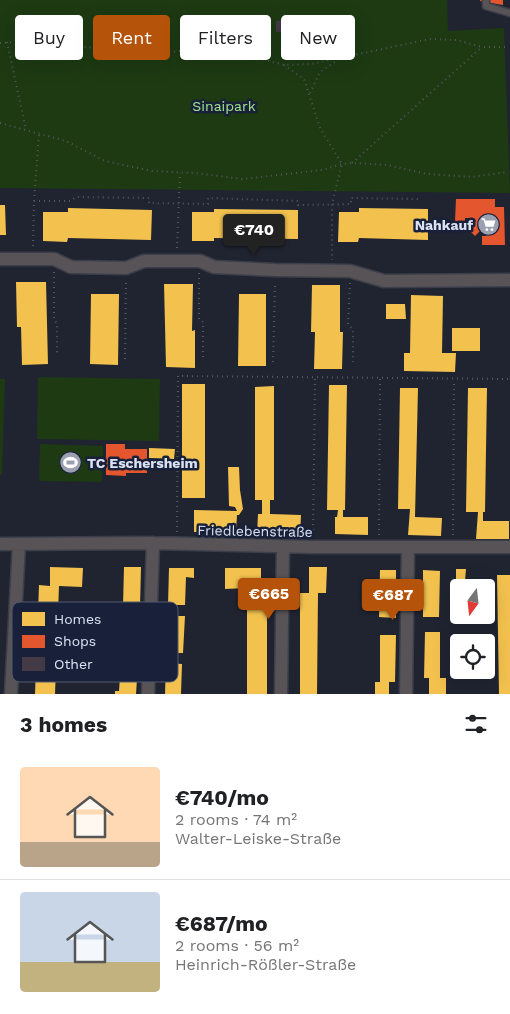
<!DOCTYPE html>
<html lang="en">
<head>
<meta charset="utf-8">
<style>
  :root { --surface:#fff; --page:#f6f6f6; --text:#202124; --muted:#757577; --line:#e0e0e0; --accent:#b45309 }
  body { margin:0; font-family:"Work Sans",sans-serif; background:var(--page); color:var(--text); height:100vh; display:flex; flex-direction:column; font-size:19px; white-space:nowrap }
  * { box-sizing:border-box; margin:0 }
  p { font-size:16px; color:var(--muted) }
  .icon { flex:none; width:28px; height:28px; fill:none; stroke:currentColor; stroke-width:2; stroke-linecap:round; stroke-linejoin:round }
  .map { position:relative; height:694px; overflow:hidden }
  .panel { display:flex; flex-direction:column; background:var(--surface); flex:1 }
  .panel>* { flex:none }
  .banner { position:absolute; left:15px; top:15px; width:480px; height:45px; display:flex; gap:10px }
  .needle { width:32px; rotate:195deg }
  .buttons { position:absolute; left:450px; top:579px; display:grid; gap:10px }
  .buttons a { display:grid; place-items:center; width:45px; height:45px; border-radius:5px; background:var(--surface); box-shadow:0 5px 20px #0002; font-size:25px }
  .price { position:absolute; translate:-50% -42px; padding:0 11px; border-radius:5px; background:var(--accent); color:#fff; font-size:16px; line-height:32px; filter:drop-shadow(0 1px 2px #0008) }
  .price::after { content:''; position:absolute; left:50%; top:30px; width:15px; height:11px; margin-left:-8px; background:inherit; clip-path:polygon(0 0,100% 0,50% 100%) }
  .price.active { background:#222; color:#fff }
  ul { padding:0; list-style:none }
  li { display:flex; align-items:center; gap:15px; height:125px; padding:0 20px }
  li+li { border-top:1px solid var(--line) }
  li span { display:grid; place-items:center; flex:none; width:140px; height:100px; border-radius:5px; color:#555 }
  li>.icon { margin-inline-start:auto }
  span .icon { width:60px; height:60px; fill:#fffc; stroke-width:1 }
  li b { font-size:21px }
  h2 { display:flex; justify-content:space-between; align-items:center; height:60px; padding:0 20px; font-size:21px }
  .pill { padding:0 18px; border-radius:5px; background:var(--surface); box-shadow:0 5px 20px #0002; font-size:18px; line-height:45px }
  .pill.active { background:var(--accent); color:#fff }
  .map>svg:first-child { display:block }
</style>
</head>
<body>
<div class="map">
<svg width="510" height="694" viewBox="0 0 510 694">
  <rect width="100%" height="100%" fill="#202431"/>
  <path fill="#1d3a13" d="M0 0H447L448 31 504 28 510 193 0 188Z
    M38 377 160 379 159 441 37 439Z
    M0 379H5L2 475H0Z
    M40 444 103 446 102 482 39 481Z"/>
  <path fill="#f2c14e" d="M0 205H5L6 235H0Z
    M68 208 152 210 151 240 68 238 67 242 43 241V212H68Z
    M359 208 428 209V240L359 238 358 242H338L339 212H359Z
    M214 209 298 210V239L214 238V241H192V212H214Z
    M16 282H46L48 364 22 365 21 327H17Z
    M164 284H193L192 331 195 330V368L166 367Z
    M312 285H340V332H343L342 369H314L315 332H311Z
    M91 294H119L118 365 90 364Z
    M239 294H266V366H238Z
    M411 295 443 296 442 353H456L455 372 404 371V353H410Z
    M386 304H405L406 319H386Z
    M452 328H480V351H452Z
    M182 384H205V498H182Z
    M329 385H347L345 510H343V517H368V535L335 534V517H337L338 510H327Z
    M274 386V500H270V514L301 515 300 537 257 535 258 514H262V500H255V387Z
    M400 388H418L415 517 442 518 441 536 408 535 410 509H398Z
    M468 388H487L485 512H483V521H509V539H476L478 512H466Z
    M149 448 175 449 174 459 149 458Z
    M228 467H239L240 490 243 509 239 515H237L236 533 194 532V510L237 511 235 507 229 506Z
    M50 567 83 568 82 587 59 586 55 694H35L39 585 50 586Z
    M124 567H141L140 607 123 606Z
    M309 567H327L326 593H318L317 694H300V593H309Z
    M169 568H194V578L186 577 185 605H168Z
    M225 568H261V583L267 582V694H247V588L225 589Z
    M456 569H466L465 581 456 580Z
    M380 570H396V618L379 617Z
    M423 570 440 571 439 617H423Z
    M497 575H510V694H499Z
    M168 616H185L183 653H166Z
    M425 632H440V678H446V694H429V678H424Z
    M380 635H396L395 682H389V694H375V682H380Z
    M121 663 138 664 136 694H115V691H119Z
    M166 663 182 664 181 694H165Z"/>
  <path fill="#e4572e" d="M480 0H503V5L480 1Z
    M456 199H495V207H504L505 245H482V236H486V230L483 228 475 236 469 230 476 221 472 218H465V221H455Z
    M106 444H125V449H147V473H126V476L106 475Z"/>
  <path fill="#433a46" d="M320 20V31L276 32V21Z"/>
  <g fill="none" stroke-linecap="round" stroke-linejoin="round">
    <defs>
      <path id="service" d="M486 0V6L510 13"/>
      <path id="minor" d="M0 259H54L71 267 126 268 144 261H200L214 267 275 270 350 271 384 281 510 280
        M0 544 153 543 313 547H510
        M11 694 19 544
        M148 694 153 543
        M281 694 283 546
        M406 694 408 548"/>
    </defs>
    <use href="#service" stroke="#3c3f4a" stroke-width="9"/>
    <use href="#minor" stroke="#3c3f4a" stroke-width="15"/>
    <path stroke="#58575c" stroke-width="2" stroke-dasharray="1 4" stroke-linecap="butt" d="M7 42 26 130
      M0 43 34 41 148 54 191 50 251 56 284 65 311 64 430 39 456 40 482 47H508
      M284 65 304 79 320 128 342 164 332 204V260
      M310 93 320 72 338 60
      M0 123 66 141 105 161 152 171 195 173 243 179 322 170 342 164 352 163 387 165 427 174 472 177 507 172
      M352 163 482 47
      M34 201H70L76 197 149 198V203L208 204V198L298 201V205L351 204V198L418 199
      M33 246 34 201 39 134
      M177 248 180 173
      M54 272V319L57 324V356
      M199 273V319L203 322V358
      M350 283 348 324 353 330V362
      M125 359 126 280
      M273 362 275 283
      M177 532 178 376 510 379
      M313 535 315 377
      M379 535 380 378
      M453 535 454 380"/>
    <use href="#service" stroke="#575356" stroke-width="6"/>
    <use href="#minor" stroke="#575356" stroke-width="12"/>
  </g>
  <defs>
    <symbol id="supermarket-disc" viewBox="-11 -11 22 22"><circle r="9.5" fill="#9aa0af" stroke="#182139"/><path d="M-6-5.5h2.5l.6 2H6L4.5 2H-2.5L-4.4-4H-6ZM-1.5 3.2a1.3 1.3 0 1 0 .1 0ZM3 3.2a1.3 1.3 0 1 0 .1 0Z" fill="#fff"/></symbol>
    <symbol id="stadium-disc" viewBox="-11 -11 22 22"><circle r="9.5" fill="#9aa0af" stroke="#182139"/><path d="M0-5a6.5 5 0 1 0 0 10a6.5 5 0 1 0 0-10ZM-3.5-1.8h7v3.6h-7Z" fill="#fff"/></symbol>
  </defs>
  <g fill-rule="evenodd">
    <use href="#supermarket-disc" x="476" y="212" width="25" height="25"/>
    <use href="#stadium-disc" x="58" y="450" width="25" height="25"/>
  </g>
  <g text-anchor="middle" stroke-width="5" stroke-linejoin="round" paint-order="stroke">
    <g font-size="14" fill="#a2e389" stroke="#182139">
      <text x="224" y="111">Sinaipark</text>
    </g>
    <g font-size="14" font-weight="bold" fill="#dbe2f3" stroke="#182139" text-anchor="end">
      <text x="473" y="230">Nahkauf</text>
      <text x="87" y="468" text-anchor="start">TC Eschersheim</text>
    </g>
    <g font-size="14" fill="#dbe2f3" stroke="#182139">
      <text transform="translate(255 531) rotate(1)" y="5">Friedlebenstraße</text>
    </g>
  </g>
  <rect x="12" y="602" width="166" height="80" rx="8" fill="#182139" stroke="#525b71" stroke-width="1"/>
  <rect x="22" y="612" width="23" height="14" fill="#f2c14e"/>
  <rect x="22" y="635" width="23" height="13" fill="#e4572e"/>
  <rect x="22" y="657" width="23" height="14" fill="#433a46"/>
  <g font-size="14" fill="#dbe2f3">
    <text x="54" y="624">Homes</text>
    <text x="54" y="646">Shops</text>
    <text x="54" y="669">Other</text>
  </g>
</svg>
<div class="buttons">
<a><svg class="needle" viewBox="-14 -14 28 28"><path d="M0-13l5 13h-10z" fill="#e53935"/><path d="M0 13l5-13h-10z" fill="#757577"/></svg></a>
<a><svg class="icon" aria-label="locate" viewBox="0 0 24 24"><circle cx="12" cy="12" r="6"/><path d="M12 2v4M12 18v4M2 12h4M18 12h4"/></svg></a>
</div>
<b class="price active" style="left:254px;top:256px">€740</b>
<b class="price" style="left:269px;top:620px">€665</b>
<b class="price" style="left:393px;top:621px">€687</b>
<div class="banner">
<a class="pill">Buy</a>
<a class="pill active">Rent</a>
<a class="pill">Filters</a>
<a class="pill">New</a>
</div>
</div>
<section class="panel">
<h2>3 homes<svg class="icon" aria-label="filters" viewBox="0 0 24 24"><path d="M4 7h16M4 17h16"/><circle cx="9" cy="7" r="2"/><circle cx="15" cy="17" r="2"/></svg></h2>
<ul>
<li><span style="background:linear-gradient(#ffd9b3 75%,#b9a48a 0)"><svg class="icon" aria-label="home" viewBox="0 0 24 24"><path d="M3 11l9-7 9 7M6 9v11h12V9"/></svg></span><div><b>€740/mo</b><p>2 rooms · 74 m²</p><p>Walter-Leiske-Straße</p></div></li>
<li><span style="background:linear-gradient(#c9d6e8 70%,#c2b280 0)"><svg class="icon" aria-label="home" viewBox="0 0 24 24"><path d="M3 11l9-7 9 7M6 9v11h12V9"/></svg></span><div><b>€687/mo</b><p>2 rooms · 56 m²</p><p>Heinrich-Rößler-Straße</p></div></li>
</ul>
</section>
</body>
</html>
